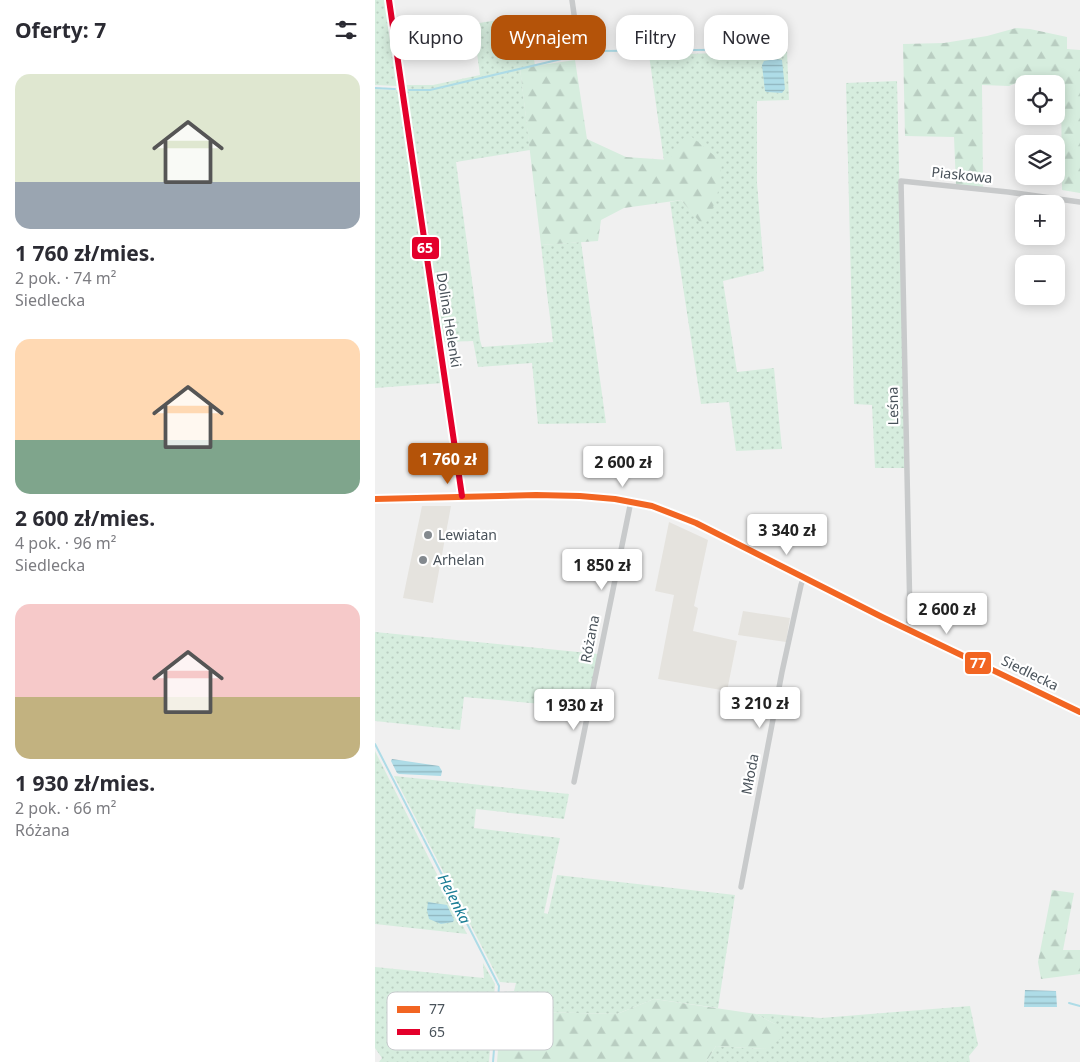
<!DOCTYPE html>
<html lang="pl">
<head>
<meta charset="utf-8">
<style>
  :root { --surface:#fff; --page:#f2f2f3; --text:#2b2b33; --muted:#7c7c81; --accent:#b45309 }
  body { margin:0; font-family:"Noto Sans",sans-serif; background:var(--page); color:var(--text); height:100vh; display:flex; flex-direction:column; font-size:19px; white-space:nowrap }
  * { box-sizing:border-box; margin:0 }
  p { font-size:16px; color:var(--muted) }
  .icon { flex:none; width:28px; height:28px; fill:none; stroke:currentColor; stroke-width:2; stroke-linecap:round; stroke-linejoin:round }
  .map { position:relative; flex:1; overflow:hidden }
  .drawer { display:flex; flex-direction:column; background:var(--surface); width:375px }
  .drawer>* { flex:none }
  .guide { position:absolute; left:15px; top:15px; width:475px; height:45px; display:flex; gap:10px }
  .fabs { position:absolute; left:640px; top:75px; display:grid; gap:10px }
  .fabs a { display:grid; place-items:center; width:50px; height:50px; border-radius:10px; background:var(--surface); box-shadow:0 2px 12px #0003; font-size:25px }
  .price { position:absolute; translate:-50% -42px; padding:0 11px; border-radius:5px; background:#fff; color:#222; font-size:16px; line-height:32px; filter:drop-shadow(0 1px 2px #0008) }
  .price::after { content:''; position:absolute; left:50%; top:30px; width:15px; height:11px; margin-left:-8px; background:inherit; clip-path:polygon(0 0,100% 0,50% 100%) }
  .price.active { background:var(--accent); color:#fff }
  ul { padding:0; list-style:none }
  li { display:grid; align-content:center; gap:10px; height:265px; padding:0 15px }
  li span { display:grid; place-items:center; height:155px; border-radius:15px; color:#555 }
  li>.icon { margin-inline-start:auto }
  span .icon { width:90px; height:90px; fill:#fffc; stroke-width:1 }
  li b { font-size:21px }
  h2 { display:flex; justify-content:space-between; align-items:center; height:60px; padding:0 15px; font-size:21px }
  .chip { padding:0 18px; border-radius:15px; background:var(--surface); box-shadow:0 2px 12px #0003; font-size:18px; line-height:45px }
  .chip.active { background:var(--accent); color:#fff }
  main { display:flex; flex:1; min-height:0 }
  .map>svg:first-child { display:block }
</style>
</head>
<body>
<main>
<section class="drawer">
<h2>Oferty: 7<svg class="icon" aria-label="filters" viewBox="0 0 24 24"><path d="M4 7h16M4 17h16"/><circle cx="9" cy="7" r="2"/><circle cx="15" cy="17" r="2"/></svg></h2>
<ul>
<li><span style="background:linear-gradient(#dfe7d0 70%,#9aa5b1 0)"><svg class="icon" aria-label="home" viewBox="0 0 24 24"><path d="M3 11l9-7 9 7M6 9v11h12V9"/></svg></span><div><b>1 760 zł/mies.</b><p>2 pok. · 74 m²</p><p>Siedlecka</p></div></li>
<li><span style="background:linear-gradient(#ffd9b3 65%,#7fa58c 0)"><svg class="icon" aria-label="home" viewBox="0 0 24 24"><path d="M3 11l9-7 9 7M6 9v11h12V9"/></svg></span><div><b>2 600 zł/mies.</b><p>4 pok. · 96 m²</p><p>Siedlecka</p></div></li>
<li><span style="background:linear-gradient(#f6c9c9 60%,#c2b280 0)"><svg class="icon" aria-label="home" viewBox="0 0 24 24"><path d="M3 11l9-7 9 7M6 9v11h12V9"/></svg></span><div><b>1 930 zł/mies.</b><p>2 pok. · 66 m²</p><p>Różana</p></div></li>
</ul>
</section>
<div class="map">
<svg width="705" height="1062" viewBox="0 0 705 1062">
  <defs>
    <pattern id="green-dots" width="8" height="8" patternUnits="userSpaceOnUse" patternTransform="scale(1.25)"><rect width="8" height="8" fill="#d6edde"/><path d="M2 2h.1M6 6h.1" fill="none" stroke="#b9cdc1" stroke-width="1.8" stroke-linecap="round"/></pattern>
    <pattern id="forest-firs" width="22" height="20" patternUnits="userSpaceOnUse" patternTransform="scale(1.25)"><rect width="22" height="20" fill="#d6edde"/><path d="M5 1l3.5 6h-7zM16 11l3.5 6h-7z" fill="#b9cdc1"/></pattern>
    <pattern id="water-rules" width="6" height="5" patternUnits="userSpaceOnUse" patternTransform="scale(1.25)"><rect width="6" height="5" fill="#aedce7"/><path d="M0 2.5h6" fill="none" stroke="#90b5be"/></pattern>
  </defs>
  <rect width="100%" height="100%" fill="#f0f0f0"/>
  <path fill="#e5e3de" d="M47 506H76L58 603 28 598Z
    M294 522 333 540 319 606 323 608 318 631 362 641 352 691 283 679 299 595 280 591Z
    M368 611 415 618 411 642 363 635Z"/>
  <path fill="url(#green-dots)" d="M0 0H11L23 86 0 85Z
    M153 15 160 66 145 68 155 150 81 162 105 340 107 347 178 342 166 245 206 242 231 423 163 424 157 363 103 367 98 341 69 342 30 85H58L105 75 98 24Z
    M412 51 414 100 382 101V183L389 271 348 281 362 372 399 368 407 449 361 451 354 402 326 404 295 202 306 200 329 226 294 160 289 161 274 55Z
    M522 81 531 468H500L497 405 479 404 471 83Z
    M0 89 24 90 68 383 0 388Z
    M0 632 223 654 212 708 89 697 85 730 0 721Z
    M0 751 92 934 0 924Z
    M19 776 194 794 189 819 101 809 99 828 185 838 169 913 173 914 182 875 360 895 343 1008 279 999 242 1014 163 1012 144 1006 139 991 141 983 125 982Z
    M108 963 120 984 114 1062H4L7 1058 0 1048V967L109 978Z
    M595 1006 603 1045 594 1056 595 1062H331L341 1046 390 1049 400 1024 381 1014H395L446 1018Z"/>
  <path fill="url(#forest-firs)" d="M641 28 655 29 692 37V49L705 50V193L687 190 686 79 653 78 634 86 607 85 608 188 581 185 579 137 530 136 528 44 569 43 612 36Z
    M200 60 212 139 251 157 294 160 312 133 347 162 342 198 329 227 306 200 249 208 226 220 223 241 166 245 145 68Z
    M677 890 699 893 688 950H705V974L666 979 663 962Z
    M139 991 144 1006 163 1012 242 1014 279 999 381 1014 400 1024 407 1038 390 1049 341 1046 331 1062H122L128 992Z"/>
  <path fill="url(#water-rules)" d="M401 59 407 60 410 89 407 93 392 92 390 91 387 65 389 61Z
    M17 759 64 766 67 771 66 776 24 774 22 773 16 761Z
    M53 902 72 905 79 920 78 922 66 924 54 919 52 910Z
    M650 990 681 991 682 1007H649Z"/>
  <g fill="none" stroke-linecap="round" stroke-linejoin="round">
    <path stroke="#aedce7" stroke-width="2" d="M0 88 20 89
      M34 90H55L195 57 227 51 405 49
      M0 744 124 986 118 1062
      M694 1003 705 1006"/>
    <path stroke="#c8cacb" stroke-width="5.5" d="M14 0 87 496
      M197 0 202 35
      M532 629 535 617 526 181 633 192 705 202
      M199 782 256 501
      M366 887 407 672 426 585 429 577"/>
    <path stroke="#c9cbce" stroke-width="9" d="M0 499 161 495 205 496 240 499 277 506 321 523 507 617 705 712"/>
    <defs>
      <path id="bus-1" d="M0 499 161 495 205 496 240 499 277 506 321 523 507 617 705 712"/>
      <path id="bus-2" d="M14 0 87 496"/>
    </defs>
    <use href="#bus-1" stroke="#fff" stroke-width="10"/>
    <use href="#bus-2" stroke="#fff" stroke-width="10"/>
    <use href="#bus-1" stroke="#f26522" stroke-width="6"/>
    <use href="#bus-2" stroke="#e4002b" stroke-width="6"/>
  </g>
  <g fill="#83898e" stroke="#fff" stroke-width="2">
    <circle cx="53" cy="535" r="5"/>
    <circle cx="48" cy="560" r="5"/>
  </g>
  <g text-anchor="middle" stroke-width="4.5" stroke-linejoin="round" paint-order="stroke">
    <g font-size="14" fill="#49525a" stroke="#fff">
      <text transform="translate(587 175) rotate(6)" y="5">Piaskowa</text>
      <text transform="translate(74 320) rotate(81)" y="5">Dolina Helenki</text>
      <text transform="translate(518 406) rotate(-91)" y="5">Leśna</text>
      <text transform="translate(215 639) rotate(-79)" y="5">Różana</text>
      <text transform="translate(655 673) rotate(26)" y="5">Siedlecka</text>
      <text transform="translate(375 774) rotate(-79)" y="5">Młoda</text>
    </g>
    <g font-size="14" fill="#49525a" stroke="#fff" text-anchor="start">
      <text x="63" y="540">Lewiatan</text>
      <text x="58" y="565">Arhelan</text>
    </g>
    <g font-size="15" font-style="italic" fill="#1a7d95" stroke="#fff">
      <text transform="translate(79 899) rotate(63)" y="5">Helenka</text>
    </g>
  </g>
  <rect x="12" y="992" width="166" height="58" rx="8" fill="#fff" stroke="#c8cbce" stroke-width="1"/>
  <rect x="22" y="1006" width="23" height="7" fill="#f26522"/>
  <rect x="22" y="1029" width="23" height="6" fill="#e4002b"/>
  <g font-size="14" fill="#49525a">
    <text x="54" y="1014">77</text>
    <text x="54" y="1037">65</text>
  </g>
  <g stroke="#fff" stroke-width="2">
    <rect x="36" y="236" width="29" height="24" rx="5" fill="#e4002b"/>
    <rect x="589" y="651" width="28" height="24" rx="5" fill="#f26522"/>
  </g>
  <g font-size="14" text-anchor="middle" font-weight="bold" fill="#fff">
    <text x="50" y="253">65</text>
    <text x="603" y="668">77</text>
  </g>
</svg>
<div class="fabs">
<a><svg class="icon" aria-label="locate" viewBox="0 0 24 24"><circle cx="12" cy="12" r="6"/><path d="M12 2v4M12 18v4M2 12h4M18 12h4"/></svg></a>
<a><svg class="icon" aria-label="layers" viewBox="0 0 24 24"><path d="M12 4l9 5-9 5-9-5zM3 14l9 5 9-5"/></svg></a>
<a>+</a>
<a>−</a>
</div>
<b class="price active" style="left:73px;top:485px">1 760 zł</b>
<b class="price" style="left:248px;top:488px">2 600 zł</b>
<b class="price" style="left:412px;top:556px">3 340 zł</b>
<b class="price" style="left:227px;top:591px">1 850 zł</b>
<b class="price" style="left:572px;top:635px">2 600 zł</b>
<b class="price" style="left:385px;top:729px">3 210 zł</b>
<b class="price" style="left:199px;top:731px">1 930 zł</b>
<div class="guide">
<a class="chip">Kupno</a>
<a class="chip active">Wynajem</a>
<a class="chip">Filtry</a>
<a class="chip">Nowe</a>
</div>
</div>
</main>
</body>
</html>
